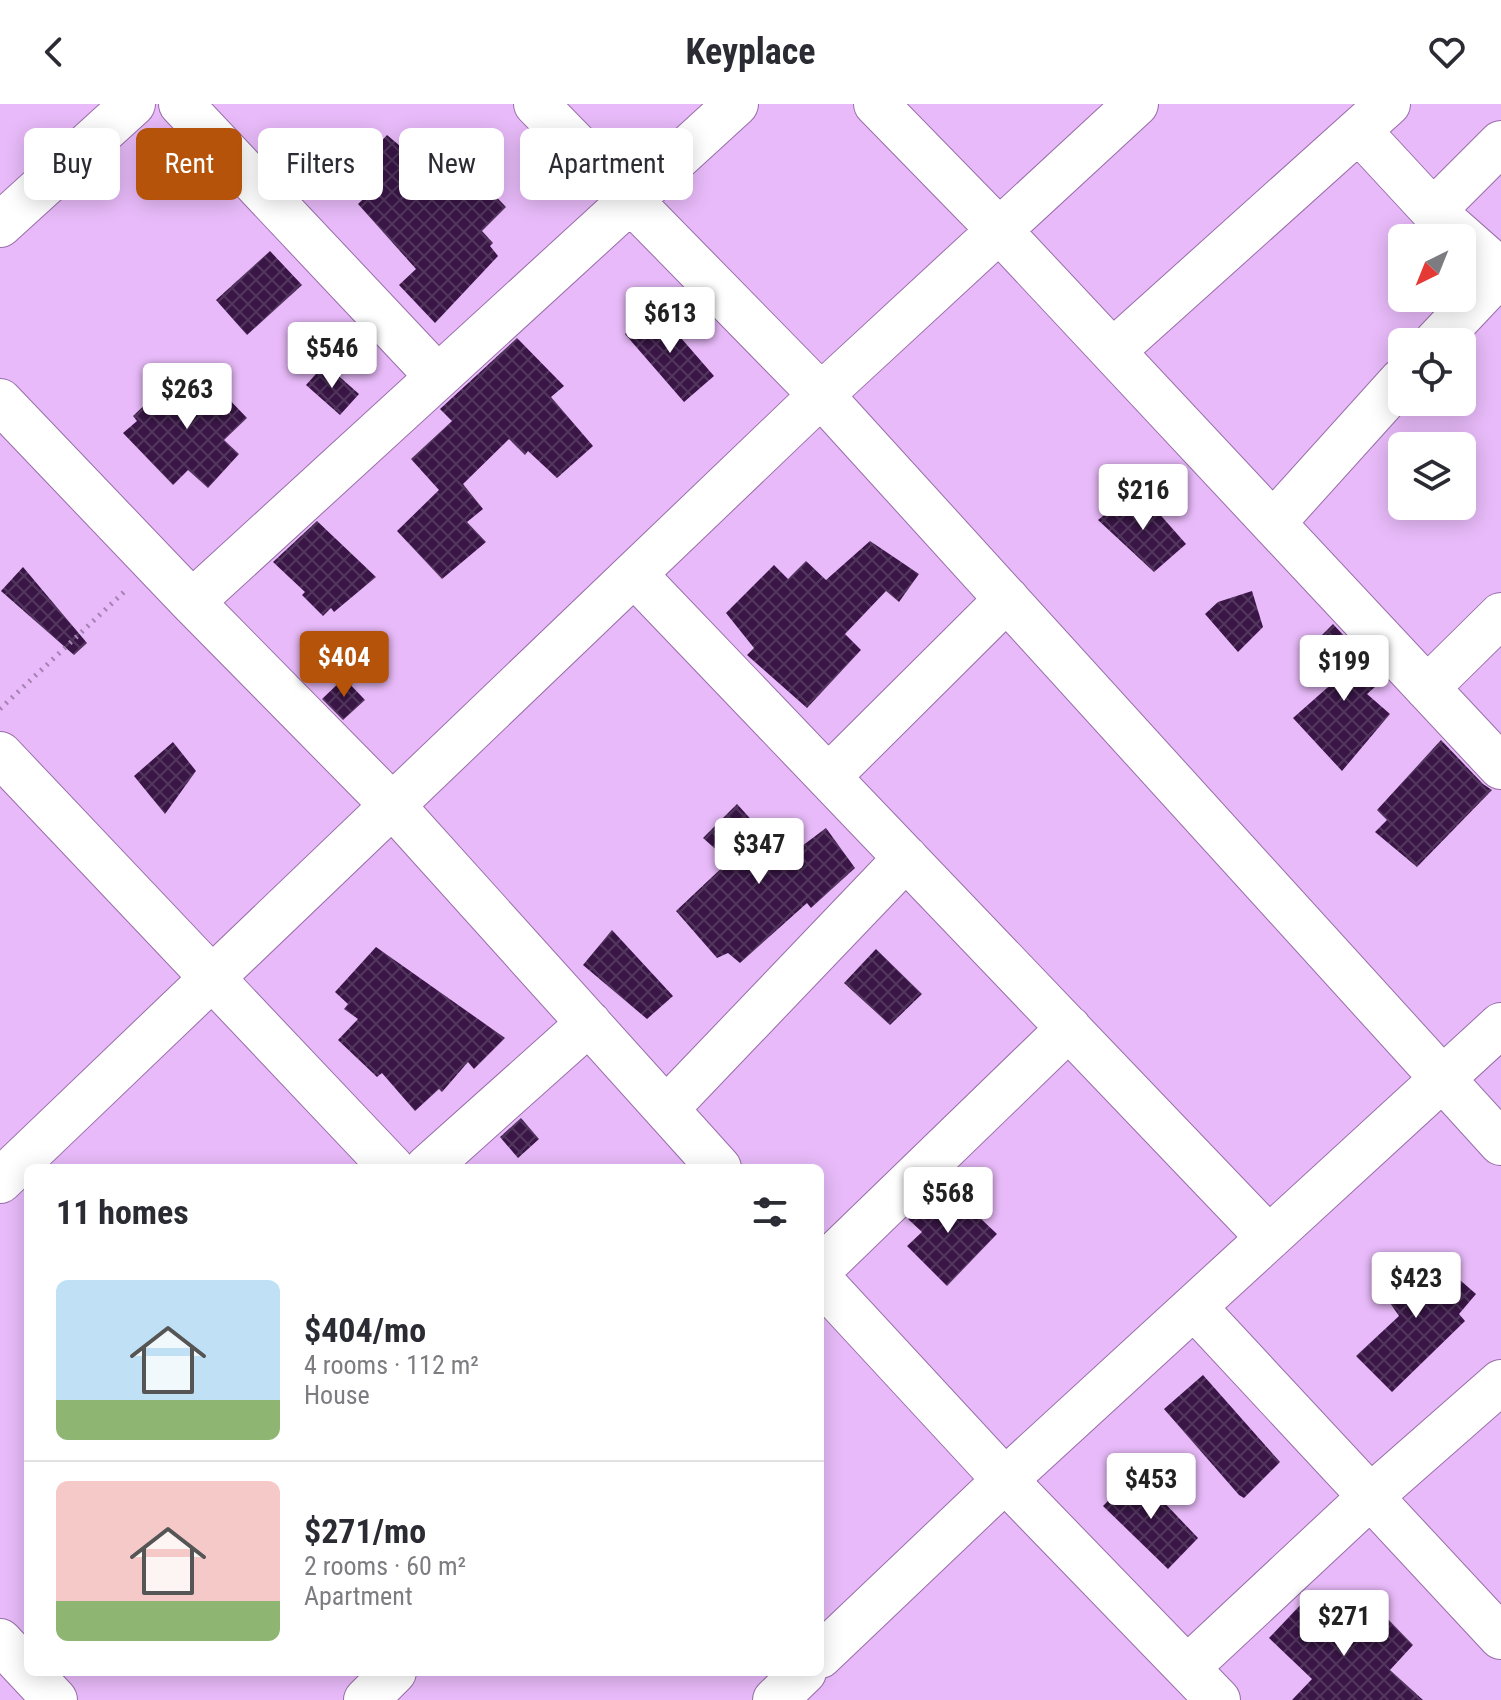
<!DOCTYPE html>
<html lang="en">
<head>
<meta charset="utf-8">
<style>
  :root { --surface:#fff; --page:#f2f2f3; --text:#2b2b33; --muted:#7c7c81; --line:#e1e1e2; --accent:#b45309 }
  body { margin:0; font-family:"Roboto Condensed",sans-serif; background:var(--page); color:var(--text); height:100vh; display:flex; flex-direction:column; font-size:30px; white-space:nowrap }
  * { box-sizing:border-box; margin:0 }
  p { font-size:26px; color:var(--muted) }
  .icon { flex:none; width:44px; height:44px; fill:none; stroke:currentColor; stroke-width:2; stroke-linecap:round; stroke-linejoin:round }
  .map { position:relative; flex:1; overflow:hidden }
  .sheet { position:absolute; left:24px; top:1060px; width:800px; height:512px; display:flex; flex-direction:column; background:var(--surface); border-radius:12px; box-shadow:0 4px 20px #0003 }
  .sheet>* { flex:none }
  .banner { position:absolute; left:24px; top:24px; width:800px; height:72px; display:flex; gap:16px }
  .needle { width:52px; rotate:223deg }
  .controls { position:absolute; left:1388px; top:120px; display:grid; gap:16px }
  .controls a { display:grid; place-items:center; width:88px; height:88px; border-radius:12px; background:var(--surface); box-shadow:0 4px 20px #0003; font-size:40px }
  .price { position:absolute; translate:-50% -68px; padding:0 18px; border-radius:8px; background:#fff; color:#222; font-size:26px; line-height:52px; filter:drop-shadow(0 2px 4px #0008) }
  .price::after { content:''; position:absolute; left:50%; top:48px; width:24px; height:18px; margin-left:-12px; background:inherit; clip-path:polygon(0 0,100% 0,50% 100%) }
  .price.active { background:var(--accent); color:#fff }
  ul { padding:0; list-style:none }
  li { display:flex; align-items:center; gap:24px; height:200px; padding:0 32px }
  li+li { border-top:2px solid var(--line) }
  li span { display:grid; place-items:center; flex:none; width:224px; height:160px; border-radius:12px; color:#555 }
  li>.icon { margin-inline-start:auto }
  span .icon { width:96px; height:96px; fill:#fffc; stroke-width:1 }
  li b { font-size:34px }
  h2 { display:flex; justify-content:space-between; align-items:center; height:96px; padding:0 32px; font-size:34px }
  .chip { padding:0 28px; border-radius:12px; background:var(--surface); box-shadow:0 4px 20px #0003; font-size:28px; line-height:72px }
  .chip.active { background:var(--accent); color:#fff }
  header { display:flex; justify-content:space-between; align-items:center; height:104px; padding:0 32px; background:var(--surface); font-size:36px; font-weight:700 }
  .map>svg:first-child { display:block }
</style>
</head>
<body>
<header><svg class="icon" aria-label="back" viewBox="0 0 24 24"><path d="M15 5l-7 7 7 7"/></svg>Keyplace<svg class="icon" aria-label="heart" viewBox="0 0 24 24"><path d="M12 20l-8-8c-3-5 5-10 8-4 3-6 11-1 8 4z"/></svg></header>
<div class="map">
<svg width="1501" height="1596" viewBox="0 0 1501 1596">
  <defs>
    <pattern id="building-cross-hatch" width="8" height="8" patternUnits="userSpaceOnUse" patternTransform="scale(2)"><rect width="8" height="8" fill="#391646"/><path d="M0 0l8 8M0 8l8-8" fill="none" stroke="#53365e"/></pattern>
  </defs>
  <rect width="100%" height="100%" fill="#e8baf9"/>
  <path fill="url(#building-cross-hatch)" d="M468 27 489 46 471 67 506 103 482 127 493 139 490 142 498 152 435 219 399 181 416 165 358 100 380 79 361 59 387 31 431 68Z
    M270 147 302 181 247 231 216 196Z
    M655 204 714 272 684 298 625 230Z
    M517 234 564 282 551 293 593 342 557 374 528 347 525 351 509 335 463 380 483 405 467 418 486 438 442 475 397 427 439 386 411 355 452 317 440 305Z
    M325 260 359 290 340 311 306 281Z
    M198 266 220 292 223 289 247 314 224 336 239 350 208 384 188 366 173 381 123 329 137 317 133 312 170 277 178 284Z
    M1133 387 1153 410 1156 406 1186 440 1154 468 1098 416Z
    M317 417 376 473 334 508 331 504 323 512 302 491 305 488 273 458Z
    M870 437 919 470 899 498 886 487 845 530 861 546 807 604 747 551 754 544 726 509 774 461 788 475 806 457 826 476Z
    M23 463 87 539 74 551 1 487Z
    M1252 487 1263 523 1238 548 1205 510 1218 498Z
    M1333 520 1384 575 1367 590 1390 610 1342 667 1293 614 1344 569 1313 540Z
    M344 574 365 596 343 616 322 595Z
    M1441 636 1483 680 1492 686 1417 763 1375 728 1387 716 1377 706Z
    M173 638 196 667 165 710 134 672Z
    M737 700 786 754 826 724 855 764 811 804 807 799 740 859 728 849 717 854 676 807 729 757 703 734Z
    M612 826 673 892 647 915 583 861Z
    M376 843 505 934 474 965 468 958 442 988 439 985 415 1007 382 969 377 973 338 936 358 915 344 905 348 900 335 888Z
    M876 845 922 890 890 921 844 879Z
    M521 1014 539 1035 518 1054 500 1033Z
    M944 1080 997 1130 947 1182 907 1142 922 1128 908 1115Z
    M1429 1149 1476 1190 1459 1210 1465 1217 1392 1288 1356 1252 1399 1212 1379 1183Z
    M1203 1271 1280 1358 1244 1394 1239 1391 1164 1305Z
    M1136 1369 1198 1434 1168 1465 1103 1402Z
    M1307 1494 1349 1541 1384 1511 1413 1541 1390 1566 1423 1596H1292L1312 1575 1269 1534Z"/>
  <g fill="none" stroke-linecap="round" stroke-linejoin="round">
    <defs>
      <path id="minor" d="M181 0 438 273
        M536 0 821 291 1501 1039
        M876 0 999 126 1501 663
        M1359 27 1433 107 1501 167
        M1433 107 1501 39
        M0 121 133 0
        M1436 238 1501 169
        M1113 247 1388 0
        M0 297 192 498 392 701 719 1064
        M1273 419 1402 276
        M634 470 1269 1134
        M192 498 736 0
        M1427 584 1501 511
        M0 650 392 1064
        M828 673 1007 495
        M666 1005 906 754
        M427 1064 589 919
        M0 1077 821 291 1136 0
        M820 1165 1069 924
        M820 1176 1005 1376 1218 1596
        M1194 1203 1501 1533
        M0 1537 28 1567
        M820 1552 1005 1376 1501 921
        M1187 1564 1370 1393 1501 1278
        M29 1568 55 1596
        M366 1596 394 1568
        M775 1596 804 1568"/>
    </defs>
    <use href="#minor" stroke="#986ea8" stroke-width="46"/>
    <path stroke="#a682b4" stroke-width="5" stroke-dasharray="2 6" stroke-linecap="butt" d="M0 605 125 487"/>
    <use href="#minor" stroke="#fff" stroke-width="44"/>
  </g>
</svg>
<div class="controls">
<a><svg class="needle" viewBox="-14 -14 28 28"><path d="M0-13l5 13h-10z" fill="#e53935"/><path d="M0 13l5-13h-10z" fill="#7c7c81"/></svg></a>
<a><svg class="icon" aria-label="locate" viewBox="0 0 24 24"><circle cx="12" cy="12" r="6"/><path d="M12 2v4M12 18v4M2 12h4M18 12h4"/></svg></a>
<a><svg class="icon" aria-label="layers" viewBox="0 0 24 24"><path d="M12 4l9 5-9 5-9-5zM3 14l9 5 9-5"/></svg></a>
</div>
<b class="price" style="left:670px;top:251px">$613</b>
<b class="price" style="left:332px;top:286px">$546</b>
<b class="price" style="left:187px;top:327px">$263</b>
<b class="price" style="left:1143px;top:428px">$216</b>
<b class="price active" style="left:344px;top:595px">$404</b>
<b class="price" style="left:1344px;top:599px">$199</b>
<b class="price" style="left:759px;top:782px">$347</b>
<b class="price" style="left:948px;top:1131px">$568</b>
<b class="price" style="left:1416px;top:1216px">$423</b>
<b class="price" style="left:1151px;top:1417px">$453</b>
<b class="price" style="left:1344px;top:1554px">$271</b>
<div class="banner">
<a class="chip">Buy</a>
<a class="chip active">Rent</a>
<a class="chip">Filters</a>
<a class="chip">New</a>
<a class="chip">Apartment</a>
</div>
<section class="sheet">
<h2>11 homes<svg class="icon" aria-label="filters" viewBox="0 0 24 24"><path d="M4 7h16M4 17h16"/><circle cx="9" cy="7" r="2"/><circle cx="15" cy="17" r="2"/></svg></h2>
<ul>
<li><span style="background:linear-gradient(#bfe0f5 75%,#8fb573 0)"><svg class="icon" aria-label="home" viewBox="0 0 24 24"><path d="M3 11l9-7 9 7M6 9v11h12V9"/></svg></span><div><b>$404/mo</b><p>4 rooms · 112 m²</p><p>House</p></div></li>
<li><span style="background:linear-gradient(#f6c9c9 75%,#8fb573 0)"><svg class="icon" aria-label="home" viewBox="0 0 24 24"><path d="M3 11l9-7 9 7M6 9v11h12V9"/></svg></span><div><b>$271/mo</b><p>2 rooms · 60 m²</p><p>Apartment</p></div></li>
</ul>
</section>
</div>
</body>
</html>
